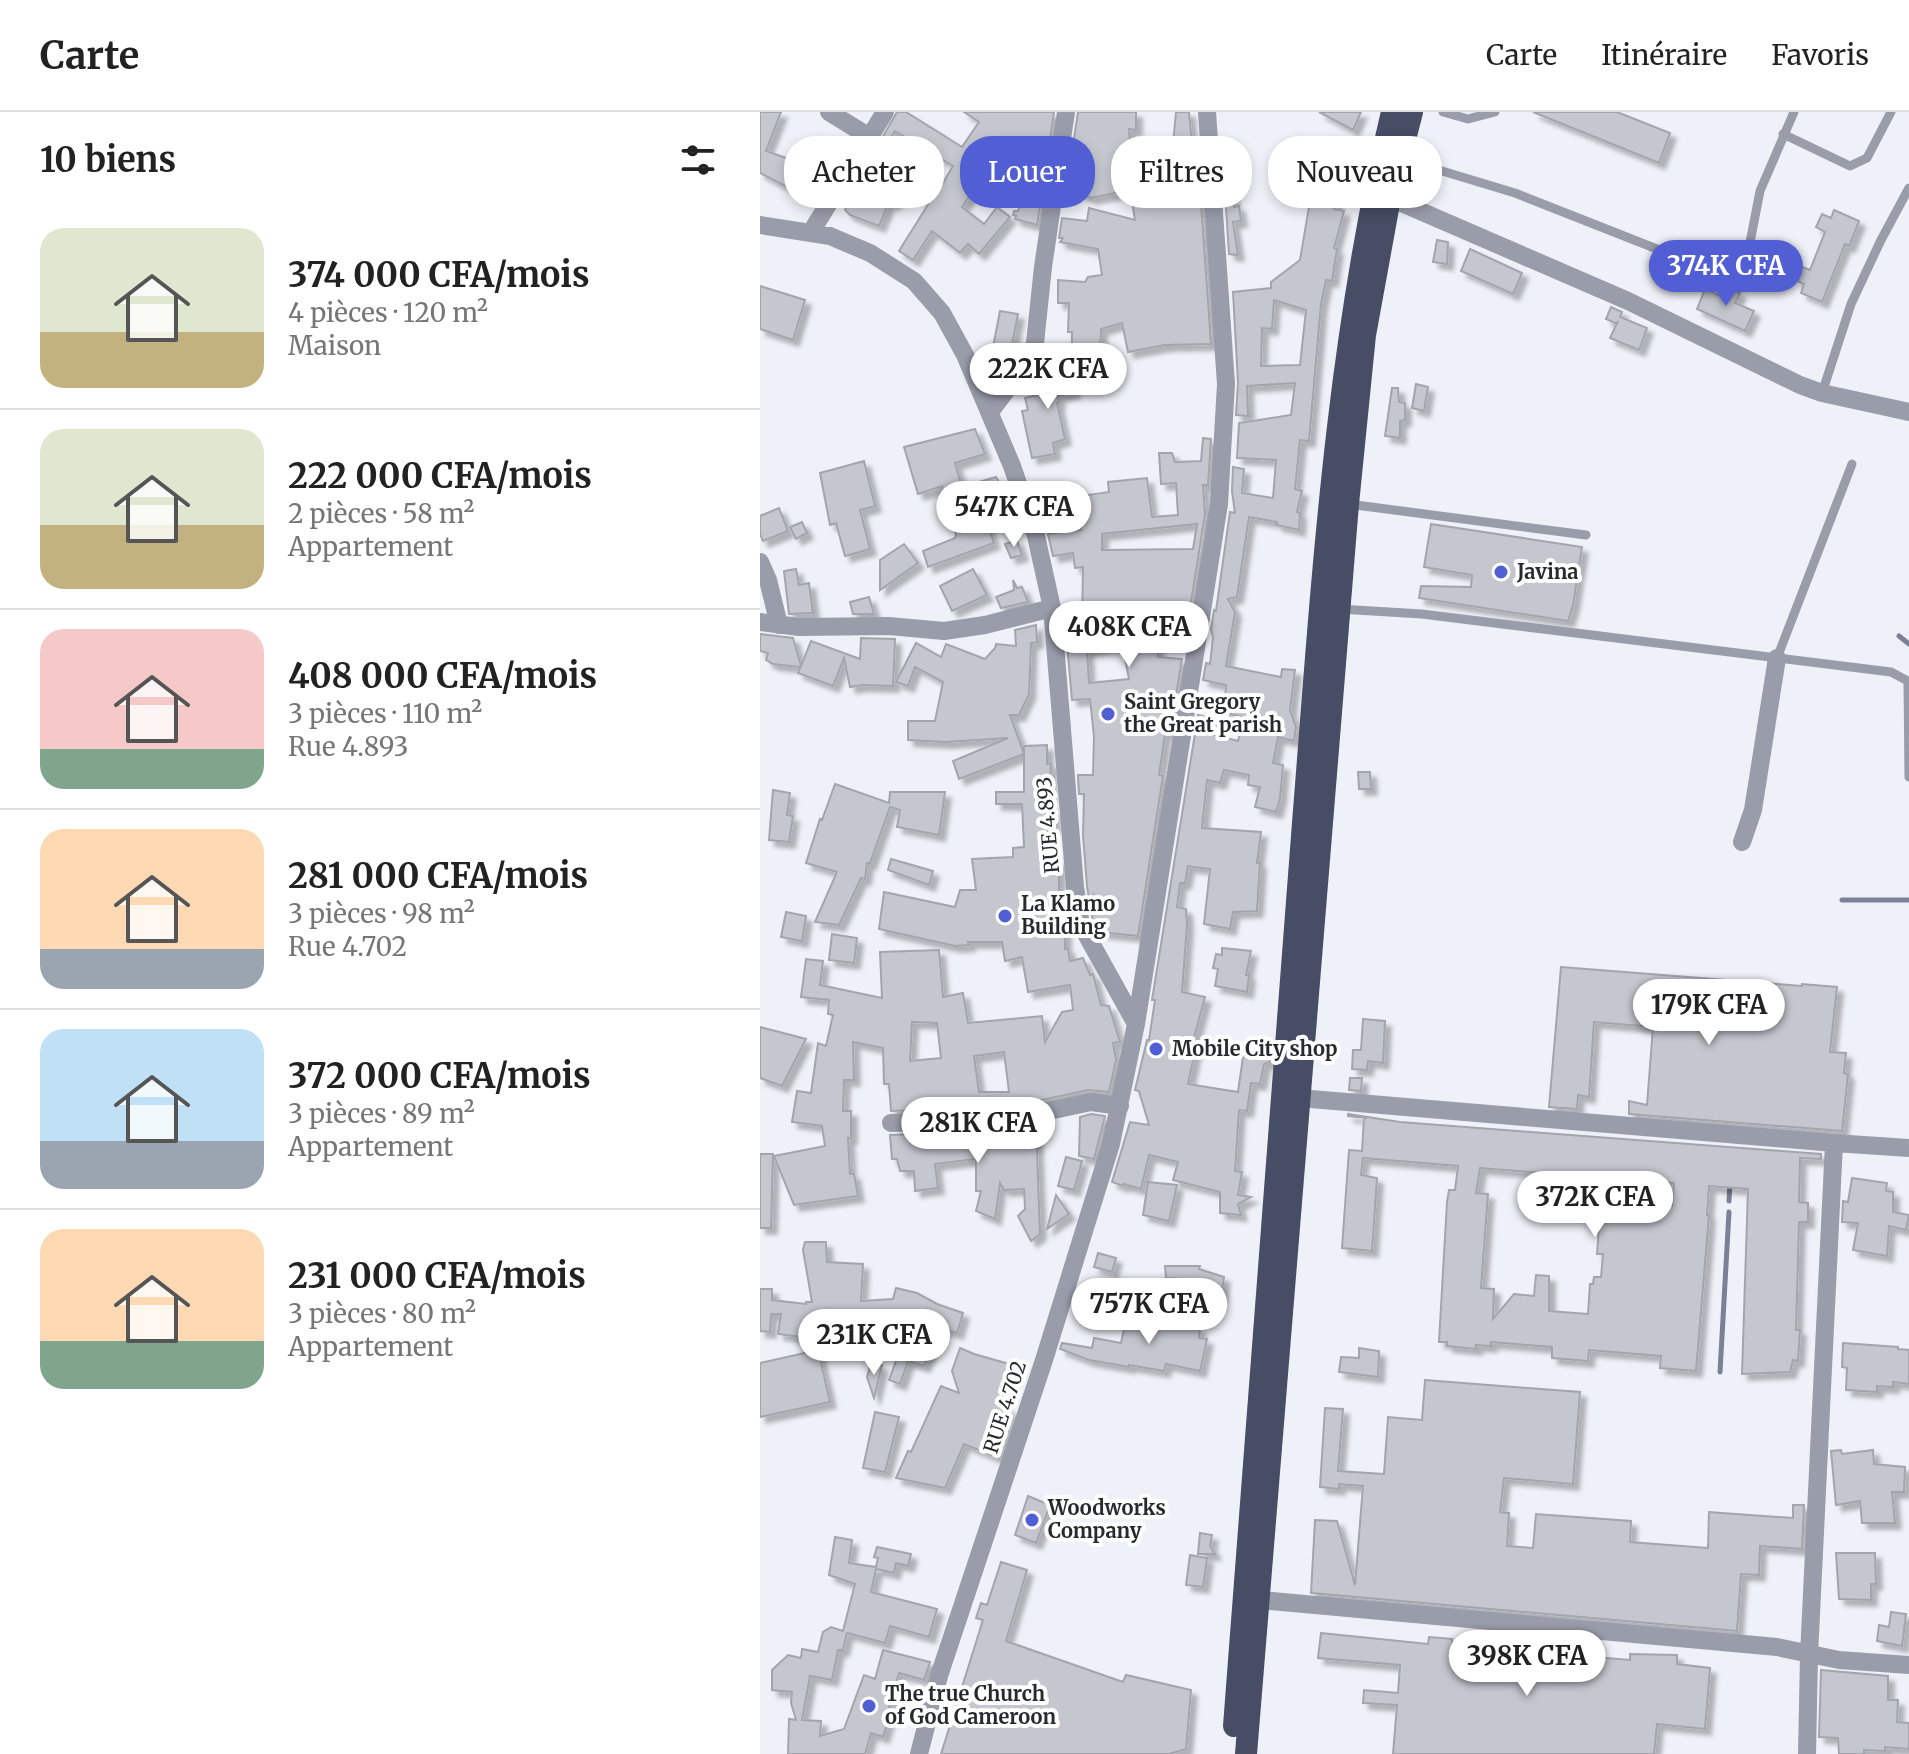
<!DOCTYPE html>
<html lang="fr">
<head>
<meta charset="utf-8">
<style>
  :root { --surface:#fff; --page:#f6f6f6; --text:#222; --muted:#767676; --line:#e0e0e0; --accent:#515ed4 }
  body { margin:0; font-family:Merriweather,serif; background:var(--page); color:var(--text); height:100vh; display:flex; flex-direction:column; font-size:30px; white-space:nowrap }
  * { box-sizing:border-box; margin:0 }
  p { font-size:26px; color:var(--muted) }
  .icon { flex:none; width:44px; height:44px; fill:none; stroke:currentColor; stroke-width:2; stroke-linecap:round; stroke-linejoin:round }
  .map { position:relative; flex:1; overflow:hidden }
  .panel { display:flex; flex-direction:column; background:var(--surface); width:760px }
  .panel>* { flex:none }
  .guide { position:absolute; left:24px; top:24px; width:760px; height:72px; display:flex; gap:16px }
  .price { position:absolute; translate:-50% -68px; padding:0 18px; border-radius:28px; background:#fff; color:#222; font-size:26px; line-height:52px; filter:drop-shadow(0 2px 4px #0008) }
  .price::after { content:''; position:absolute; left:50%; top:48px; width:24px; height:18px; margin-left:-12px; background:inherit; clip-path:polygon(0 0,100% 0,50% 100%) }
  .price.current { background:var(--accent); color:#fff }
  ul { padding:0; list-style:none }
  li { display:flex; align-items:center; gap:24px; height:200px; padding:0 40px }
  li+li { border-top:2px solid var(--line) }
  li span { display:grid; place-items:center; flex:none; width:224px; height:160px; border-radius:24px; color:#555 }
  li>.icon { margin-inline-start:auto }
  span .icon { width:96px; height:96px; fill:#fffc; stroke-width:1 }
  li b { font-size:34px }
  h2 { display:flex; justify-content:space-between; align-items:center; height:96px; padding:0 40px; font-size:34px }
  .tag { padding:0 28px; border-radius:32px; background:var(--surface); box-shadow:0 4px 12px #0003; font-size:28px; line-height:72px }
  .tag.current { background:var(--accent); color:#fff }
  header { display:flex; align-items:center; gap:48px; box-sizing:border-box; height:112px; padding:0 40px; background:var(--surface); border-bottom:2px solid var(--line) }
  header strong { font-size:38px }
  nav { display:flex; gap:44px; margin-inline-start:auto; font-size:28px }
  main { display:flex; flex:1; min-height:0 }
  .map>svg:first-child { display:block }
</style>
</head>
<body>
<header>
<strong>Carte</strong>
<nav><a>Carte</a><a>Itinéraire</a><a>Favoris</a></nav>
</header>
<main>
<section class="panel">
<h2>10 biens<svg class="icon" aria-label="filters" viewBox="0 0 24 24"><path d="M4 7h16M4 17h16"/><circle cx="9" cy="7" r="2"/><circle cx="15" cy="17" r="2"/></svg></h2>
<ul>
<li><span style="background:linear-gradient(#dfe7d0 65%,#c2b280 0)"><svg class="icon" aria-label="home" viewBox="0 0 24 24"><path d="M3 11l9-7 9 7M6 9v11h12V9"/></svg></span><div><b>374 000 CFA/mois</b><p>4 pièces · 120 m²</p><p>Maison</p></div></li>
<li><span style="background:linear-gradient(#dfe7d0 60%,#c2b280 0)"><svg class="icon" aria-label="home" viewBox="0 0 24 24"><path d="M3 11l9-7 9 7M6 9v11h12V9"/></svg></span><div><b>222 000 CFA/mois</b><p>2 pièces · 58 m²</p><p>Appartement</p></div></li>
<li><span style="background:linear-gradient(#f6c9c9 75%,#7fa58c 0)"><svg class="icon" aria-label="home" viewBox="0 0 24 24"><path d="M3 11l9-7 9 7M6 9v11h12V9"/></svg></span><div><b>408 000 CFA/mois</b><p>3 pièces · 110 m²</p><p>Rue 4.893</p></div></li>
<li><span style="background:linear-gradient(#ffd9b3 75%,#9aa5b1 0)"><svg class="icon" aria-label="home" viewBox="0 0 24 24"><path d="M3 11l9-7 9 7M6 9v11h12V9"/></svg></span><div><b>281 000 CFA/mois</b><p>3 pièces · 98 m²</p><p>Rue 4.702</p></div></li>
<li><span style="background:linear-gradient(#bfe0f5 70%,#9aa5b1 0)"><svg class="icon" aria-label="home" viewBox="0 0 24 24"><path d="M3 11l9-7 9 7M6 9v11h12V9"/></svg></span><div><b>372 000 CFA/mois</b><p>3 pièces · 89 m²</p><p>Appartement</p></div></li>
<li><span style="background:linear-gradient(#ffd9b3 70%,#7fa58c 0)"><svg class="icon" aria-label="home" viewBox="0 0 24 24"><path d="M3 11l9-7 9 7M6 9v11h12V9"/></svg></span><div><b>231 000 CFA/mois</b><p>3 pièces · 80 m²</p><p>Appartement</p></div></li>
</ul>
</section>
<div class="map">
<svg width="1149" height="1642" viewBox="0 0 1149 1642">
  <defs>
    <filter id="shadow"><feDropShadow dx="6" dy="6" stdDeviation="2" flood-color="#0004"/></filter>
  </defs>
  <rect width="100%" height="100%" fill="#eff1f8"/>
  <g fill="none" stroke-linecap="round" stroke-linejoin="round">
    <path stroke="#7b8096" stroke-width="5" d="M1139 524 1149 532
      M1082 788H1149
      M969 1089 970 1070
      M960 1260 969 1100"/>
  </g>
  <path fill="#c5c7cf" stroke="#a3a5ac" stroke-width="2" fill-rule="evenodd" filter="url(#shadow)" d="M0 0H21L6 39 35 49 39 41 43 43 47 32 75 44 70 59 54 89 0 61Z
    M137 0H146L202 35 219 10 204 0H294L277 113 255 107 256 104 253 103 254 99H258L269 66 265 54 241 47 227 72 220 68 202 95 224 112 237 95 250 105 219 142 208 132 200 141 172 119 153 148 139 139 169 91 140 74 134 92 129 90 119 114 90 103 85 98 99 66ZM135 19 193 54 180 76 121 41Z
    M318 0H376V18L369 17 372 53 412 43 416 0H429L434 55H437V76L440 77 451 232 405 233 368 240 362 211 341 217 340 241 312 239V220H308L309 191H298V168L325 170 328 165 342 163 338 137 300 130 303 126H299L302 106 327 109 329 96 375 108 370 78 331 86 312 78 308 66Z
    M559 0H601L593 18Z
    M773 0H857L910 21 899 51Z
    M551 35 577 43 567 73 581 78 574 97 584 99 574 136 577 137 572 169 566 168 561 192 549 329 540 328 535 377 542 379 537 400 540 401 539 418 517 413V410L489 405 477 485 468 487 475 500 466 554 521 565 522 557 535 558 530 598 536 615 534 629 518 625 513 651 523 653 520 686 516 700 495 695 500 675 488 673 489 663 464 658 460 671 447 668 442 716 501 720 497 751H500L497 799 473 800 470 817 444 812 450 757 428 754 425 771H420L417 795 426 797 427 813 422 880 445 885 433 929 437 930 428 972 478 980 484 938 511 944 510 950 504 952 500 972 491 971 487 999 479 998 475 1059 482 1060 478 1083 491 1085 478 1092 481 1103 460 1101V1080L413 1068 418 1050 389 1043 381 1077 364 1072 363 1074 352 1070 370 1010 389 1013 379 979 375 978 387 928H389L395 888H392L438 603 459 608 454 623 478 629 481 617 483 605 464 600 466 573 443 568 446 551 450 552 453 525 451 518 454 498 456 499 470 400 475 401 472 379 473 355 484 357 482 381 513 386 516 348 477 346 479 311 531 303 535 271 487 274 488 304 476 303 478 271 473 180 511 176V170L540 148 549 95 545 94 554 69 541 64ZM514 188 546 198 540 253 501 254 502 216 512 217Z
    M465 79 473 80 474 95 479 94 481 109 473 110 478 143 469 142Z
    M1074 98 1099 109 1089 134 1085 132 1062 190 1041 181 1044 172 1035 168 1040 154 1050 158 1065 120 1056 115 1062 102 1071 106Z
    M677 128 688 130 687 152 673 150Z
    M710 137 762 161 753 182 701 159Z
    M0 174 45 188 33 228 0 217Z
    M966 174 980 181 975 191 994 199 985 219 937 197 945 177 962 185Z
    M851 195 862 200 860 205 887 216 879 238 850 226 858 209 857 212 846 207Z
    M240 199 258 202 251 238 233 235Z
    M310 247 314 280 298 284 299 291H297L305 327 293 331 295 342 272 346 262 299 268 298 265 286 293 279 288 248Z
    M656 272 668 275 664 299 652 296Z
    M632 276H638L639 290 645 291V308L640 309V326L625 324Z
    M215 317 225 342 195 351 202 375 236 365 240 372 243 384 229 388 234 410 227 412 234 431 168 455 163 439 195 426 196 423 182 374 158 382 144 335Z
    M443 326 451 327 448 373H443L445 402 428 509 405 507V509H397L398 545 422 547 411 614 408 613V622H405L399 663 403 664 378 824 339 820 332 806 333 783 329 787 327 774 323 723 324 682H319L318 666V663H333L334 625 330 587 312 588 305 509H322L323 455 315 456 313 441 293 444 288 422 321 418 315 385 349 380 348 370 387 366 392 405 418 403 416 371 401 372 399 341H412L415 350 441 349ZM437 412 433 437 342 438V422ZM362 532 369 567 329 571 327 538Z
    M104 349 115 394 100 398 110 437 85 444 76 411 70 413 60 361Z
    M19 396 28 419 3 429 0 422V404Z
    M42 410 47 421 36 427 30 415Z
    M671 412 822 435 813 493 808 509 659 486 661 474 711 475 712 463 664 455Z
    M257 428 262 443 251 446 245 432Z
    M144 432 158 451 120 478V448Z
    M36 457 39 473 49 471 53 501 29 502 24 459Z
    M213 457 227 483 192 499 180 474Z
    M253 468 257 476 262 475 268 490 241 496 236 485 254 478Z
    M109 485 114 502H93L90 490Z
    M276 513 277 530 271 531 269 582 259 603H250L264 642 199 667 193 649 248 626 185 630 148 628V609H175L183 570 155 555 148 574 136 570 156 531 181 545 186 532 225 547 235 536 236 532 256 534 255 518Z
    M0 522 33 526 41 554 51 529 100 547 101 526 135 527 133 574 103 573 90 575 84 546 73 574 38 561 40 555 13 552 6 548 8 541 0 539Z
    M287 633V652L291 651 289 698H293L294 714 285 722 287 748H299V785H304L308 809 305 813V837L308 836 310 849 323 846 330 863 333 862 341 893 349 894 360 930 353 931 356 948 349 980 328 978 250 995 131 999 129 972H124L123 936 93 930 94 968H84L83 999H91V1026H88L90 1062H94L98 1084 34 1093 14 1044 65 1034 62 1014 32 1010 37 979 51 981 58 931 66 934 73 903 68 902 69 888 41 885 46 847 63 849 60 873 122 886 120 840 179 838 183 885 203 881 208 911 282 904 285 930 302 900 313 898 310 873 268 880 262 845 245 849 242 830H208L209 833 195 834 119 817 124 780 195 795 200 778H216L212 747 253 745V736L264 735 262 692H236V680H264V634ZM152 910 177 911 181 946 150 949ZM244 940 249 980H219L214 944Z
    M598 660H610L611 677H599Z
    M75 672 129 691 130 680H185L179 723 137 715 140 698 130 695 110 751H107L105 767 101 766 79 813 55 810 77 760 46 751 60 707 62 708Z
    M13 678 30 681 27 703 33 704 29 730 9 728Z
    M131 747 173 759 169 773 128 758Z
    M26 800 46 804 42 829 21 825Z
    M72 822 97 826 94 851 69 848Z
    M462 836 491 839 486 863H489L487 880 455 874 458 857 453 856 456 842 462 843Z
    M801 855 1042 874V872L1077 875 1070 940 1086 941 1084 961 1088 962 1082 1019 869 1002V989L887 993 893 915 834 910 829 985 818 983 817 997 789 995Z
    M603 907 625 909 623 951 608 949 607 958 592 957 593 938H601Z
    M0 915 46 927 22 974 0 966Z
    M590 966H602L601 979 589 978Z
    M331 1002 345 1004 334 1047 319 1044 320 1005Z
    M588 1002 640 1010 1061 1042V1047L1040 1046 1039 1090 1048 1091V1110H1039L1036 1218H1040L1038 1249 1033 1248 1030 1260 982 1262 988 1077 949 1074 947 1103H949L936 1259 900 1256 901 1244 829 1238 828 1249 792 1246V1235L731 1230V1234L716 1233V1237L687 1234V1230H679L687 1090 689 1078H695L698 1054 603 1046 601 1063 617 1066 612 1139 582 1136 589 1038 602 1039 604 1006H607L588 1004ZM720 1056 914 1071 912 1094 841 1089 837 1142H843L841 1165H834L833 1172H830L828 1202 789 1199V1164L776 1163 774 1184 754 1182 733 1207 734 1177 721 1176 728 1082 716 1081Z
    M276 1014 280 1122 271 1129 258 1104 265 1097 264 1077 244 1078 240 1071 235 1107 216 1099 221 1079H216V1047L175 1052 178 1076 155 1079 154 1059H140L137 1047H132L130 1023 251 1019Z
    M0 1042H13L11 1116H0Z
    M306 1045 322 1049 314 1078 298 1074Z
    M1092 1066 1127 1071 1126 1079 1133 1080V1100L1149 1103 1146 1118 1129 1114 1127 1144 1093 1138 1098 1111 1082 1110 1083 1089 1088 1090Z
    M388 1070 417 1073 409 1109 383 1103Z
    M296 1083 309 1102 287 1117Z
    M45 1130H66L67 1150 103 1152 101 1189 133 1187 136 1176 157 1181 177 1192 203 1201 197 1221 180 1216 164 1254 148 1249 140 1272 129 1268 148 1216 117 1208 115 1213 101 1211V1213L75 1212V1209H50L49 1226 18 1222 21 1202H11L10 1220 0 1219V1177H12V1188L46 1192V1190H52L43 1138Z
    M338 1141 356 1146 352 1160 334 1155Z
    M405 1154H440L439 1157 464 1165 461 1184 420 1177V1167L406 1166Z
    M388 1201 424 1207 423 1212 440 1216 439 1226 447 1227 440 1259 406 1252 404 1259 369 1253V1255L329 1248 300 1237 302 1231 332 1236 334 1226 361 1231 366 1208 387 1213Z
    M1083 1231 1138 1235V1237L1149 1238V1272L1133 1270V1275L1117 1274V1280L1086 1278 1087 1256 1082 1255Z
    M200 1236 214 1242 256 1254 243 1295 250 1298 236 1345 204 1332 185 1376 136 1366 148 1339 151 1340 181 1274 199 1281 192 1259Z
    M599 1236 619 1239 618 1265 579 1260 581 1245 599 1246Z
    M58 1238 70 1290 0 1305V1251Z
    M111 1251 122 1253 114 1286 107 1265Z
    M665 1268 820 1280 813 1372 744 1366 740 1400 749 1401 747 1434 773 1436 776 1402 871 1409 870 1430 948 1436 949 1400 1033 1406V1393H1044L1042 1437 1000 1434 999 1463 981 1462 977 1519 551 1481 555 1408 577 1409 595 1473 603 1374 579 1372V1377L560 1375 565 1296 583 1297 578 1359 624 1362 628 1305 662 1308Z
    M115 1300 139 1305 125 1360 103 1356Z
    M1081 1338 1082 1342 1113 1338 1114 1352 1145 1355 1144 1380H1132L1135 1411H1102L1100 1389 1076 1393 1071 1339Z
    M268 1384 290 1393 276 1431 255 1423Z
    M440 1421 452 1423 450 1434 455 1442H438Z
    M75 1425 92 1428 89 1451 116 1455 118 1446 114 1445 117 1435 151 1442 148 1454 136 1451 134 1461 116 1457 111 1480 177 1497 169 1525 130 1514 125 1531 87 1521 83 1538H78L72 1568 50 1564 42 1608 61 1609 60 1624 84 1617 104 1563 115 1567 123 1538 170 1550 164 1568 139 1561 129 1595 132 1596 123 1625 111 1621 105 1642H28L29 1607 36 1608 31 1591 32 1580 12 1578V1558L28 1543 41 1546 42 1537 58 1540 63 1520 71 1515 83 1519 95 1472 69 1463Z
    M1076 1441H1115L1116 1472H1111V1488L1079 1487Z
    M430 1443 447 1446 443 1475 426 1473Z
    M241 1450 267 1458 246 1529 363 1570 366 1563 431 1578 426 1637 409 1642H181L223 1508 216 1506 221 1491 227 1493Z
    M1131 1500 1146 1502 1142 1534 1117 1529 1119 1513 1129 1515Z
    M561 1521 668 1532 669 1525 692 1527V1530L699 1531V1534L870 1548V1542L917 1543V1552L950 1556 945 1617 897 1612 894 1642H633L637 1593 603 1591 604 1578 638 1581 640 1553 558 1546Z
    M1061 1558 1128 1564V1588H1138L1137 1610 1149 1611V1637L1125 1635V1639L1104 1638V1642H1079L1078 1626 1059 1625Z"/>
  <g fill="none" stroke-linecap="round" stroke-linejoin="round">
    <path stroke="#999daa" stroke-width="9" d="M683 0 708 7 735 0
      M1023 22 1090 54 1107 46 1131 0
      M639 46 755 81 897 137 974 156 987 146 1000 79 1034 0
      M1062 281 1091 192 1121 128 1149 76
      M588 392 826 423
      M579 497 662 502 1131 560 1148 569 1149 665
      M1017 546 1092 352"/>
    <path stroke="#999daa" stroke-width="18" d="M69 0 108 24
      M630 86 868 189 1040 273 1062 281 1149 300
      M0 113 70 124 110 141 154 169 182 201 205 243 252 354 276 424 292 496 315 775 321 813 376 912
      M51 120 125 0
      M230 300 269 248 275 231 283 155 306 0
      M0 450 8 468 19 513
      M0 510 39 515 129 514 184 519 225 513 292 496
      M982 730 993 698 1017 546
      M539 986 1074 1031
      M131 1011 251 1007 331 990 360 994
      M500 1488 1017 1535 1079 1548 1149 1553
      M159 1642 179 1564 284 1248 351 1032 376 912 459 392 466 272 447 0
      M1047 1642 1049 1543 1074 1031 1149 1036"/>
    <path stroke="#474d64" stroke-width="22" d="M474 1614C496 1313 519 1012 543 711 562 473 576 233 632 0
      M486 1642 588 392 605 223 630 86 652 0"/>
  </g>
  <g fill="#515ed4" stroke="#fefefe" stroke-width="3">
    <circle cx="741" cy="460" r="8"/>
    <circle cx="348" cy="602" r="8"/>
    <circle cx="245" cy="804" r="8"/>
    <circle cx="396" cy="937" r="8"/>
    <circle cx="272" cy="1408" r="8"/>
    <circle cx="109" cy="1594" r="8"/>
  </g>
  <g text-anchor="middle" stroke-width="8" stroke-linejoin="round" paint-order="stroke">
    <g font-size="20" font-weight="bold" fill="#28292b" stroke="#fefefe" text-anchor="start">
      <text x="757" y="467">Javina</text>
      <text x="364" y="597">Saint Gregory<tspan x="364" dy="23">the Great parish</tspan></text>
      <text x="261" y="799">La Klamo<tspan x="261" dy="23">Building</tspan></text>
      <text x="412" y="944">Mobile City shop</text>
      <text x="288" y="1403">Woodworks<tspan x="288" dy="23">Company</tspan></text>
      <text x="125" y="1589">The true Church<tspan x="125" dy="23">of God Cameroon</tspan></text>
    </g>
    <g font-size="20" fill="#28292b" stroke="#fefefe">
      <text transform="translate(288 713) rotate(-95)" y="7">RUE 4.893</text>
      <text transform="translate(245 1295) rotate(-72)" y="7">RUE 4.702</text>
    </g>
  </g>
</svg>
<b class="price current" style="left:966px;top:196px">374K CFA</b>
<b class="price" style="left:288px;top:299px">222K CFA</b>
<b class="price" style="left:254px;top:437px">547K CFA</b>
<b class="price" style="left:369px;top:557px">408K CFA</b>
<b class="price" style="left:949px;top:935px">179K CFA</b>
<b class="price" style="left:218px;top:1053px">281K CFA</b>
<b class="price" style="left:835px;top:1127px">372K CFA</b>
<b class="price" style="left:389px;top:1234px">757K CFA</b>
<b class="price" style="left:114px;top:1265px">231K CFA</b>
<b class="price" style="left:767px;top:1586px">398K CFA</b>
<div class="guide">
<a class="tag">Acheter</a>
<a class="tag current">Louer</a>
<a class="tag">Filtres</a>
<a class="tag">Nouveau</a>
</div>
</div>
</main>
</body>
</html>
